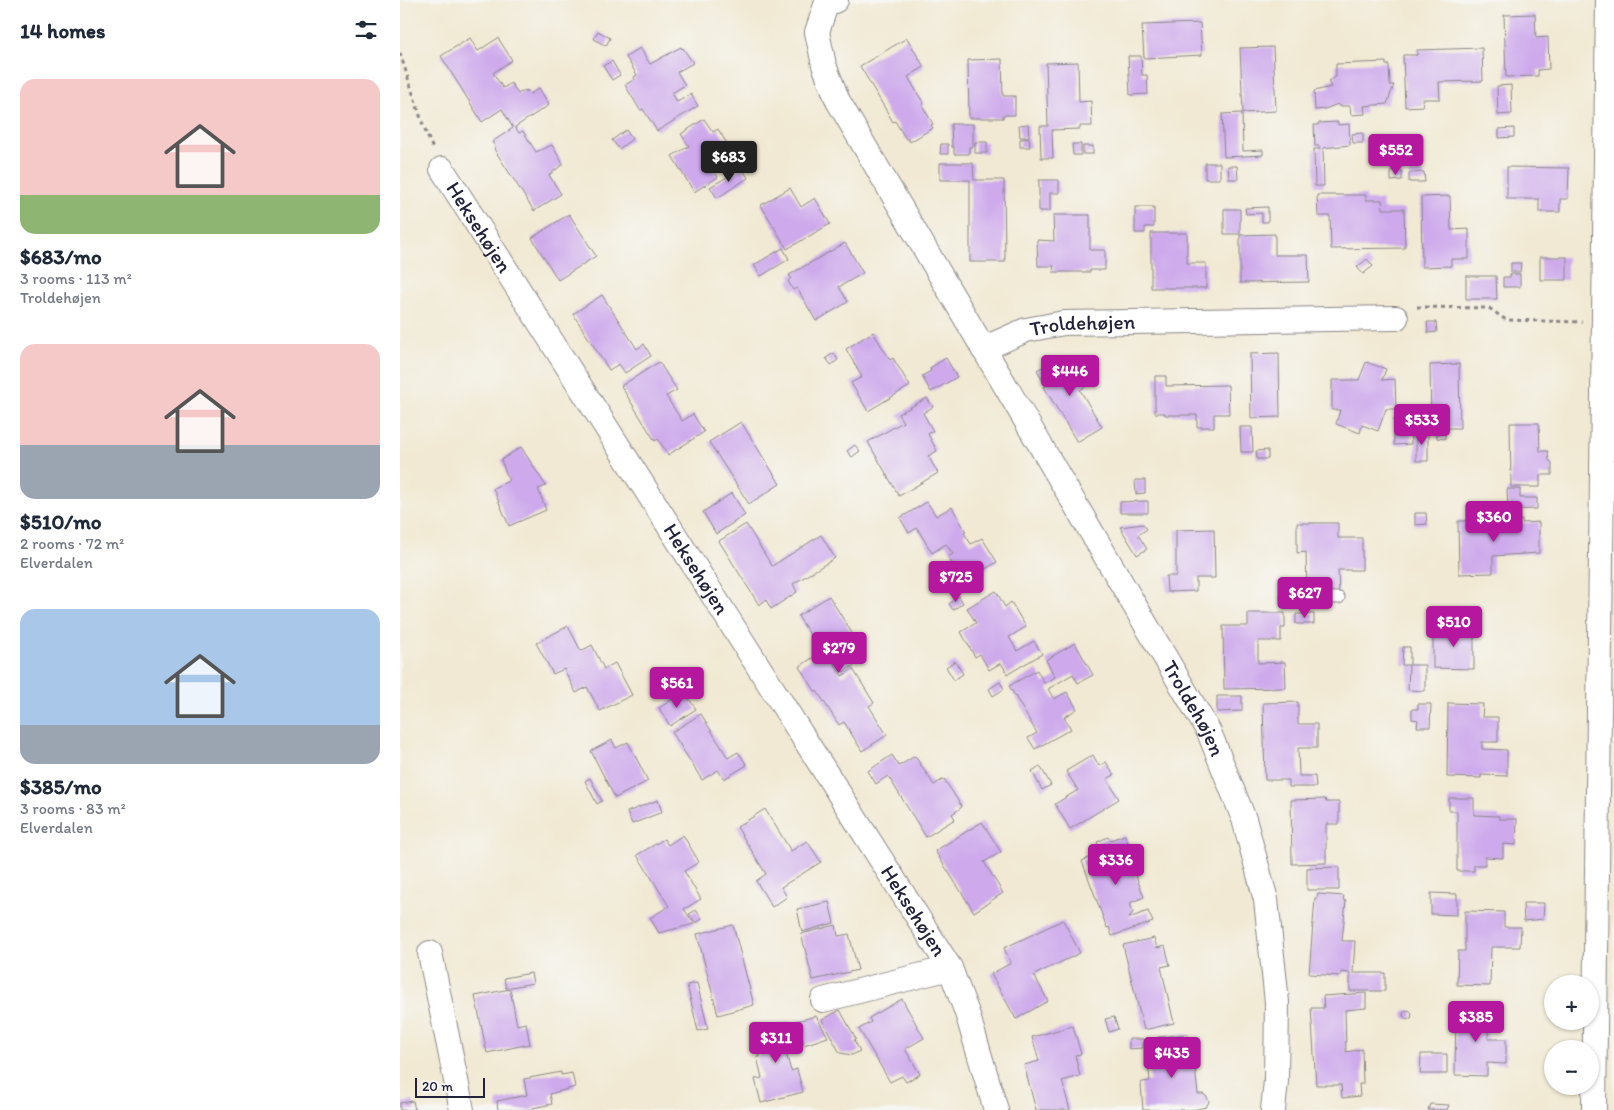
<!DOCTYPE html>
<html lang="en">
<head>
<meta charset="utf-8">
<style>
  :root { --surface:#fff; --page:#f2f2f3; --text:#1f2937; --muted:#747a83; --accent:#b5179e }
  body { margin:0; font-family:Itim,sans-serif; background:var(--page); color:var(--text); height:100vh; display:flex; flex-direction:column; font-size:19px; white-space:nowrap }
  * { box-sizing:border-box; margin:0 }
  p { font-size:16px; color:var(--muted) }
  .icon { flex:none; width:28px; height:28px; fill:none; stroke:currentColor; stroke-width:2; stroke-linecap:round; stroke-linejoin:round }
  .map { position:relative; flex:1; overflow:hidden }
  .panel { display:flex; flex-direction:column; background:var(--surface); width:400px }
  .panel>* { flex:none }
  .fabs { position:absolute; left:1144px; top:975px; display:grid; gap:10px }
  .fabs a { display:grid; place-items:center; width:55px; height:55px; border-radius:50%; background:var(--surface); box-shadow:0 1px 4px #0004; font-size:25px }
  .scale { position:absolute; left:15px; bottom:12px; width:70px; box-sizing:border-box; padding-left:5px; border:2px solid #22223b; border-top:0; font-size:14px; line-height:18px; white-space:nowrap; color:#22223b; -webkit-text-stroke:4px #f6f6f2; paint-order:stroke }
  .price { position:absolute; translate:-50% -42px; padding:0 11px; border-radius:5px; background:var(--accent); color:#fff; font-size:16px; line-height:32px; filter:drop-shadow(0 1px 2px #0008) }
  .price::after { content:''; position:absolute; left:50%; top:30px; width:15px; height:11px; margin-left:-8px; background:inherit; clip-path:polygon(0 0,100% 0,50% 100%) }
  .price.current { background:#222; color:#fff }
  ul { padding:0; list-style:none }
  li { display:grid; align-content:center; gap:10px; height:265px; padding:0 20px }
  li span { display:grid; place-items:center; height:155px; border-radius:15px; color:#555 }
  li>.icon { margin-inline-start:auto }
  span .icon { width:90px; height:90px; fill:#fffc; stroke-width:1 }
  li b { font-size:21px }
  h2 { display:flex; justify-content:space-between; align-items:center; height:60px; padding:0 20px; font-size:21px }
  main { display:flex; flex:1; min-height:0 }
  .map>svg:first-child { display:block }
</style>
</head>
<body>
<main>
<section class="panel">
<h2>14 homes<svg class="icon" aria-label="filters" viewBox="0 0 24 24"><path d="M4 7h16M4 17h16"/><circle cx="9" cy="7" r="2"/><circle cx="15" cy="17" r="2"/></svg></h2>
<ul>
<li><span style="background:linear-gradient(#f6c9c9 75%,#8fb573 0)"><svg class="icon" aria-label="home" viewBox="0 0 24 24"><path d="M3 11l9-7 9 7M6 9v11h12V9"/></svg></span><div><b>$683/mo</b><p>3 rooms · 113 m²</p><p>Troldehøjen</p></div></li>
<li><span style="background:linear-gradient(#f6c9c9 65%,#9aa5b1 0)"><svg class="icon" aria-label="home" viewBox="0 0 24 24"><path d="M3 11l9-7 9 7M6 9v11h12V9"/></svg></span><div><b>$510/mo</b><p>2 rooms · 72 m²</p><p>Elverdalen</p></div></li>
<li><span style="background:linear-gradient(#a9c7e8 75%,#9aa5b1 0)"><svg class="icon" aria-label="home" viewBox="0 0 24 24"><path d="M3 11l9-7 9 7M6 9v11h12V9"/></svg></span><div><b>$385/mo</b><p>3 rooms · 83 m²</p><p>Elverdalen</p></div></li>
</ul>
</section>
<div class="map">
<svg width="1214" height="1110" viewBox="0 0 1214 1110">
  <rect width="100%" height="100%" fill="#f6f6f2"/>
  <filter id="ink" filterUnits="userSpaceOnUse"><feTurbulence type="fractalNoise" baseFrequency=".02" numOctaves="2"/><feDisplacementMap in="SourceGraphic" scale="10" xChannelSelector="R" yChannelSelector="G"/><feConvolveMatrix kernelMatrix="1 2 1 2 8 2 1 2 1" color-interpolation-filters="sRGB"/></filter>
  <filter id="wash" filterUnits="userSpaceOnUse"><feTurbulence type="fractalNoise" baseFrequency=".0096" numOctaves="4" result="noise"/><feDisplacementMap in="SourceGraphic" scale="20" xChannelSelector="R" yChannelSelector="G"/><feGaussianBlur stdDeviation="1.12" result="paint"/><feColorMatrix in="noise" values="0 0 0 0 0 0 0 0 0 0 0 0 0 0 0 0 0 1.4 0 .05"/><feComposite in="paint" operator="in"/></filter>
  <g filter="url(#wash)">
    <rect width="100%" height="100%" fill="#f1e9d3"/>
    <g id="blocks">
      <path fill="#ceaaec" d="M1135 14 1136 38 1148 37 1149 69 1138 70V76L1106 77 1104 15Z
        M800 23 802 55 744 58 742 25Z
        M198 31 210 38 206 46 194 39Z
        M70 38 78 51 98 38 112 60 93 73 103 88 111 83 118 94 125 90 126 92 127 90 130 94 139 88 149 105 115 127 119 133 123 131 136 152 152 145 163 164 149 175 161 194 134 211 94 149 96 148 92 142 113 128 102 109 82 122 41 56Z
        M507 38 524 67 508 77 524 104 522 105 533 124 531 125 533 128 510 142 508 139H506L495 121 493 122 460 66Z
        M281 47 282 49 283 48 293 63 277 72 285 85 272 93 277 102 291 94 298 106 257 131 243 109 240 110 225 85 235 79 234 77 237 75 226 57 240 48 250 64Z
        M873 47 876 111 843 113 840 48Z
        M1082 48 1083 81 1039 82 1040 99H1022L1023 106 1005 107 1003 55H1017V50Z
        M728 56H741L742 75H747L748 94 730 95Z
        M602 59 603 96H615V115H603V118H569L568 60Z
        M212 61 220 75 212 80 203 66Z
        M678 62 679 102 691 101 692 126H680V129L652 130 653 158H641L640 126H648L646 63Z
        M986 62V65H989L990 85H994L987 104 964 106 965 114 951 115 950 106H939L938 104 925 109 915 110 914 91 931 87 928 81 936 77V64Z
        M1111 85 1112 114 1098 115 1097 86Z
        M842 113 843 151 863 150V155L824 157 822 114Z
        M304 119 313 132 318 129 334 155 313 169 318 177 294 192 272 156 289 146 281 134Z
        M938 122V125L949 124 950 145 923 148 924 186H915L914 149H920L919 146H915L914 125H918V123Z
        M551 124H573V147H569V154H554V147H552Z
        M628 124 629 137H620L619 125Z
        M1114 128V137L1099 138V129Z
        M226 130 232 139 219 149 212 140Z
        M963 133V143H953L952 134Z
        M629 138 630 147H620V139Z
        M575 142H587V153H575Z
        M541 144H548V154H540Z
        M672 144H681V155H673Z
        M683 146H693V154H683Z
        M540 163H573L574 180H604L605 262H570V180H540Z
        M805 163H820V179H805Z
        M828 166H837L838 179H829Z
        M1107 167 1169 168 1168 199H1160V212H1139V199H1107Z
        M342 168 348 178 317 198 310 187Z
        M991 171H1002V180L991 181Z
        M1024 172 1025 182H1009V173Z
        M639 180H659V193H650V211H639Z
        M390 188 401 207 415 198 430 224 387 249 361 205Z
        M917 195H966V200H982L983 209H1004L1005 248 931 249 930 216H918Z
        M1050 196 1051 230 1069 229V259H1051V266L1022 267 1021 197Z
        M735 207H754V227H745V233H735Z
        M868 207V222H862V213L846 214 845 208Z
        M824 209H840V234H824Z
        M169 214 196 256 158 280 132 238Z
        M653 215H690V250H705V270H690V272H653L654 266H638L637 240 654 241Z
        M751 233H787V263H806V288H751Z
        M875 234V255H908L909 282 840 283V235Z
        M445 243 463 273 439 287 448 302 416 321 397 288 393 290 388 281 391 278 389 275Z
        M383 248 389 259 361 276 354 265Z
        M1140 257H1167V280H1140Z
        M967 259 973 266 963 274 957 267Z
        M1111 263H1121L1120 272H1111Z
        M1110 274H1120V287H1103V277H1110Z
        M1066 276H1096L1097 299H1066Z
        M202 295 237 349 244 344 251 356 225 373 219 364 209 370 173 314Z
        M1027 322H1036L1037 332 1028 333Z
        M473 332 490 360 493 358 510 386 468 411 451 383 462 377 446 349Z
        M434 353 438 360 431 365 426 358Z
        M879 353 880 417 851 418 850 354Z
        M669 357 688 385 680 390 702 427 677 442 644 387 646 386 637 370 655 360 657 364Z
        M546 358 557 377 531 392 522 376 531 371 530 368Z
        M259 362 277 390 266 396 282 421 293 414 304 432 268 455 258 439 255 441 221 386Z
        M966 362 986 369 982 380 995 379 996 409H986L978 431 962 425 960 433 936 424 940 410H932V380H959Z
        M1059 364 1060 428H1045V439L1037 438V428H1031L1030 365Z
        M755 376H766V386L828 385 829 414H814V427H797V415H765V413H755Z
        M527 398 533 407 523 413 533 431 528 434 537 451 528 456 538 473 499 496 468 442 503 422 498 414Z
        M1010 418 1011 444 994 445V419Z
        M341 422 380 484 349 504 309 442Z
        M1110 423H1139L1140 451H1148L1149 460 1152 463V475H1140V487H1111Z
        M840 427H852L853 452H841Z
        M1016 430H1028V461H1016Z
        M455 445 460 451 452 457 447 451Z
        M121 447 146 486 138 489 146 510 109 526 93 488 109 481 101 460Z
        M868 450V459H857L856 451Z
        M735 480H745V493L736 494Z
        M1107 489H1120V498H1137V509L1108 510Z
        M332 493 345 515 316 534 303 512Z
        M748 501V513H720V502Z
        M527 502 536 516 552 507 566 532 564 533 571 544 582 538 597 562 563 582 548 557 553 554 546 544 532 553 517 528 509 533 500 518Z
        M1015 513H1026L1027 524 1015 525Z
        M1122 520V523L1139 522V553L1093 556V573L1059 574 1058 521Z
        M897 523H938V538H962V570H938L939 594H907L906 552 897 553Z
        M346 524 372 566 421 535 435 558 393 584 397 592 371 609 366 600 359 605 319 541Z
        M743 524 747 529 738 535 747 549 737 555 720 527Z
        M814 529 815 578H796V591L767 592 766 576H776V530Z
        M596 591 605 607 611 602 626 627 609 637 617 651 634 641 642 654 608 674 601 663 589 670 580 654 575 657 561 632 576 623 567 608Z
        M429 596 460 646 447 655 454 666 443 672 436 661 434 663 442 676 453 669 474 703 469 706 487 735 462 751 444 722 439 725 417 691 416 692 399 667 421 652 398 616Z
        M559 596 563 603 553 610 549 604Z
        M848 613H885V628H881V641H858V663L885 662 886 688 824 689 823 626H848Z
        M896 614H914V624H896Z
        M168 626 181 651 192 645 204 669 215 663 232 695 200 711 187 687 176 693 164 669 153 674 136 643Z
        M1033 628 1074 629V669L1033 668Z
        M675 643 693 675 678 683 673 674 648 689 654 699 667 692 677 709 664 717 671 729 635 749 628 738 637 733 609 686 637 670 644 683 655 677 646 660Z
        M1003 647H1010V665H1025V691L1008 690 1009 665H1002Z
        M555 661 563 674 554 680 546 667Z
        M600 682 604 689 593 696 589 689Z
        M284 692 296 709 270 726 259 708Z
        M817 696H842V711L817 712Z
        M898 702V724H917V748H898L899 776H915L916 787H889V780H865L863 703Z
        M1048 703 1083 704 1082 717H1098V742H1082V749L1107 750V776L1081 775V778L1047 777Z
        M1018 704H1031L1030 727H1017L1018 720 1012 719V709H1018Z
        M301 714 328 758 338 752 347 765 324 779 318 770 302 780 272 732Z
        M212 740 216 748 228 742 248 781 215 798 191 751Z
        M492 755 499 766 515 756 534 785 544 779 562 807 552 814 555 819 526 837 488 776 476 784 468 771Z
        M693 755 699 766 706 762 714 775 707 779 719 799 670 829 655 804 678 790 666 771Z
        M640 766 651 785 642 790 632 771Z
        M190 778 202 801 197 804 185 781Z
        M1049 798H1074V815L1099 816V819H1117L1116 845 1103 844V858L1085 857V865H1074V871H1057V811H1049Z
        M925 799 926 802H939V824H926V863L892 864 891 800Z
        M258 800 262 812 232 824 227 812Z
        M365 809 391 851 407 841 421 862 381 887 387 897 372 907 356 881 366 874 337 827Z
        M582 822 601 852 584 862 603 893 574 912 535 851Z
        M283 835 299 862 284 871 301 899 284 909 294 924 259 933 250 918 269 906 237 855 264 839 268 845Z
        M725 835 730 848 726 850 744 897 730 903 733 912 729 918 748 911 753 922 712 936 709 927 707 928 682 861 712 848 710 843 699 847 697 842 708 837 710 840Z
        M939 867V890H907V868Z
        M1031 893 1057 894V915L1031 914Z
        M918 894 944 896 943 900 946 901 942 941H955L953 973H985V991H950V973L941 972V976L909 974 915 898H917Z
        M429 902 434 923 402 932 397 909Z
        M1123 903H1144L1143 919 1124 921Z
        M296 910 302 919 296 923 289 914Z
        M1065 911 1104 912V927H1121L1120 947H1091L1090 986 1057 985 1058 951H1065Z
        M663 920 680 953 634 975 648 1001 616 1019 591 974 611 963 604 948Z
        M333 925 354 1005 318 1015 297 934Z
        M436 925 438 936 449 934 458 970 413 980 401 934Z
        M754 938 757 948 765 946 770 965 761 967 774 1023 744 1030 723 945Z
        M131 973 133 983 106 988 104 978Z
        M297 983 308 1029 298 1031 287 985Z
        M110 989 117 1025 126 1023 130 1044 87 1053 75 996Z
        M966 993V1008L945 1010 946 1052 962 1049 963 1084H959L960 1096 942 1098 941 1085H916L911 1008H924L923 996Z
        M502 999 524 1038 505 1049 520 1074 506 1082 502 1076 490 1082 459 1029 471 1022 469 1018Z
        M1056 1006 1088 1007V1039H1106V1064L1087 1063V1076L1055 1075Z
        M440 1010 456 1039 454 1040 460 1051 452 1055 440 1053 422 1020Z
        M1009 1010 1012 1013 1011 1018 1006 1019 1003 1016 1004 1011Z
        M416 1016 428 1037 404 1045 397 1021Z
        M714 1017 718 1029 709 1032 705 1019Z
        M389 1022 396 1050 386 1053 391 1071 397 1069 403 1092 361 1103 355 1079 362 1078 357 1057H360L354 1031Z
        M673 1026 681 1054 675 1055 680 1076 662 1081 670 1110H636L624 1065 639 1061 632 1037Z
        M786 1034 788 1035 790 1057 772 1059 773 1067H795L798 1094H803L807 1097 809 1102 806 1107 793 1110H743L741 1084 742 1082 750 1081 748 1062 760 1059 758 1037Z
        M729 1039H743V1048L729 1049Z
        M1021 1054H1047V1074H1020Z
        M161 1072V1075L172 1073 175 1087 150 1094 152 1104 133 1108V1110H98L97 1101 127 1095 124 1079Z
        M13 1101 15 1110H0V1103Z
        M1030 1104 1049 1105 1047 1110H1028Z"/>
    </g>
  </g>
  <g filter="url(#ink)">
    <use href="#blocks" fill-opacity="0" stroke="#8a8687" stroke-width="1"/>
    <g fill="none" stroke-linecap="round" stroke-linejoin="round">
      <defs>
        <path id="lane" d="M886 597 939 598"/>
        <g id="street">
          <path id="s1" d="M436 0 426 5 417 32 424 65 438 101 809 732 844 819 866 900 877 1002 876 1081 873 1110"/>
          <path id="s2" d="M42 169 550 968 567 1013 596 1110"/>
          <path id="s3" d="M583 349 626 330 664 323 996 318"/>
          <path d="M30 953 62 1110"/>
          <path d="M423 1000 550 968"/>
          <path d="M1194 1110 1208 0"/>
        </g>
      </defs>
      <use href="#lane" stroke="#8a8687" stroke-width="13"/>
      <use href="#street" stroke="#8a8687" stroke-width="26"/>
      <path stroke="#8a8687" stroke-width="3" stroke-dasharray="4 4" stroke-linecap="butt" d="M0 53 24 128 33 149
        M1017 307 1089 308 1106 320 1182 322"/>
      <use href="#lane" stroke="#fff" stroke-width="11"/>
      <use href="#street" stroke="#fff" stroke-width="24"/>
    </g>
  </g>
  <g text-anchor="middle" stroke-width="4" stroke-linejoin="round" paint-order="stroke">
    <g font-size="21" fill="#22223b" stroke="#f6f6f2">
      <text dy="7" stroke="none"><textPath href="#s2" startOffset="69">Heksehøjen</textPath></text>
      <text dy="7" stroke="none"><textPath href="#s3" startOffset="104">Troldehøjen</textPath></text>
      <text dy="7" stroke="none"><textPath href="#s2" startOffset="474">Heksehøjen</textPath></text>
      <text dy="7" stroke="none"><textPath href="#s1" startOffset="816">Troldehøjen</textPath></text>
      <text dy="7" stroke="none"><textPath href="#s2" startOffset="879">Heksehøjen</textPath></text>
    </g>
  </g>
</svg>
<div class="fabs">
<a>+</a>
<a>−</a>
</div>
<div class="scale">20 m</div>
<b class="price" style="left:996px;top:176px">$552</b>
<b class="price current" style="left:329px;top:183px">$683</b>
<b class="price" style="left:670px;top:397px">$446</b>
<b class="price" style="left:1022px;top:446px">$533</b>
<b class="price" style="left:1094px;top:543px">$360</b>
<b class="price" style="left:556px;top:603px">$725</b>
<b class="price" style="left:905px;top:619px">$627</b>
<b class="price" style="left:1054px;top:648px">$510</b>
<b class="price" style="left:439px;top:674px">$279</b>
<b class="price" style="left:277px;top:709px">$561</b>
<b class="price" style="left:716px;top:886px">$336</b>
<b class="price" style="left:1076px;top:1043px">$385</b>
<b class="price" style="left:376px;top:1064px">$311</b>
<b class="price" style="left:772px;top:1079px">$435</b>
</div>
</main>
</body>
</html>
